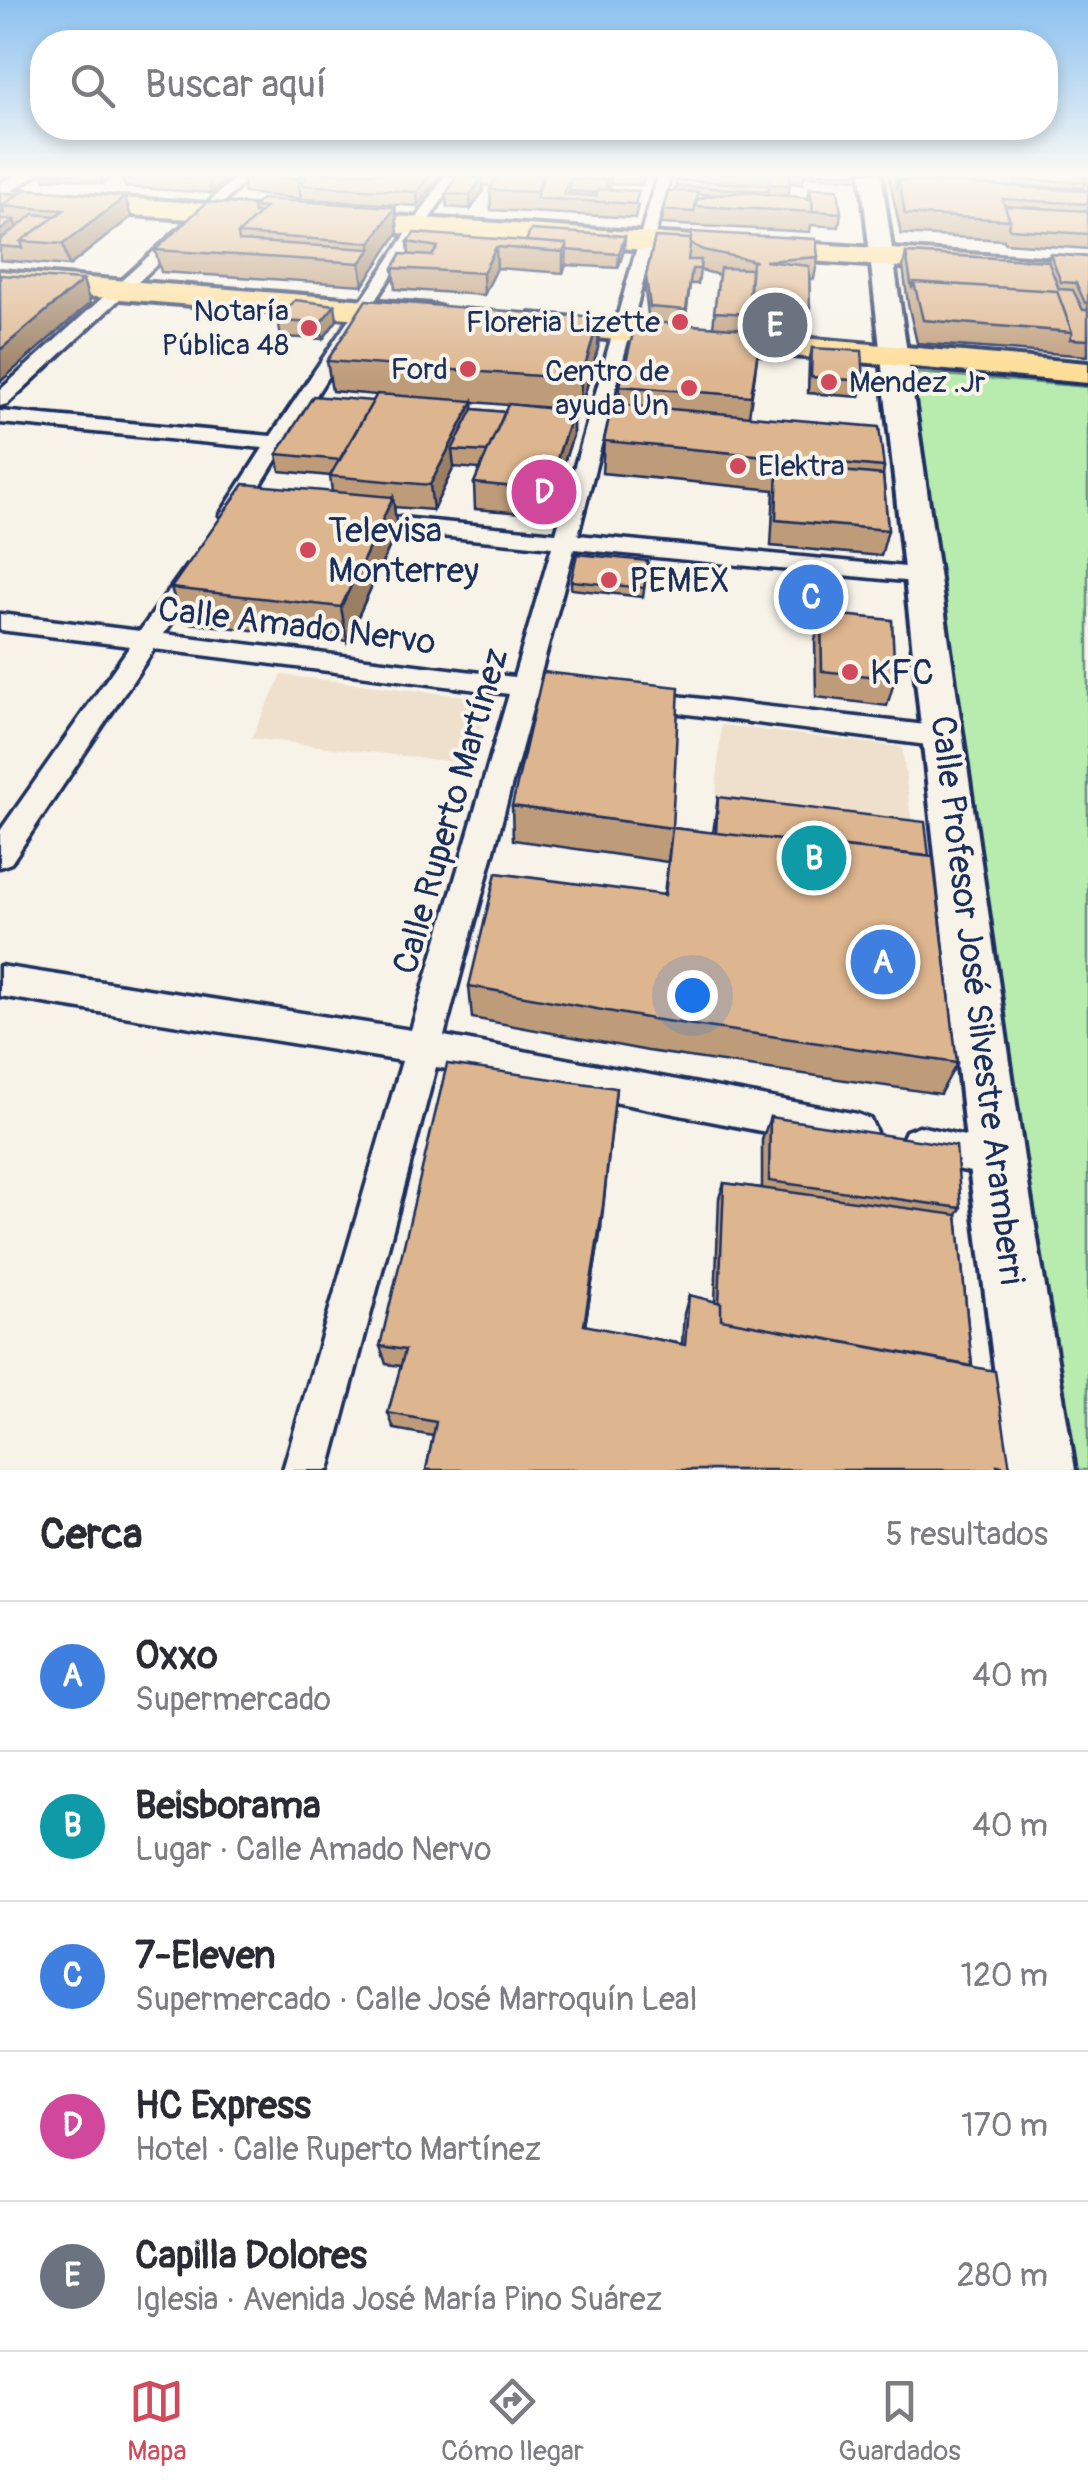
<!DOCTYPE html>
<html lang="es">
<head>
<meta charset="utf-8">
<style>
	:root { --surface:#fff; --page:#f2f2f3; --text:#2b2b33; --muted:#7c7c81; --line:#e1e1e2; --accent:#d1495b }
	body { margin:0; font-family:Pangolin,sans-serif; background:var(--page); color:var(--text) }
	.you { position:absolute; left:692px; top:995px; width:35px; height:35px; margin:-25px; border:8px solid #fff; border-radius:50%; background:#1a73e8; box-shadow:0 0 0 15px #1a73e833 }
	.badge { display:grid; place-items:center; width:65px; height:65px; border-radius:50%; background:var(--accent); color:#fff; font-size:32px; font-weight:700 }
	.pin { position:absolute; translate:-50% -50%; border:5px solid #fff; box-shadow:0 2px 10px #0006 }
	.list { margin:0; padding:0; list-style:none }
	h2 { display:flex; justify-content:space-between; align-items:center; height:130px; margin:0; padding:0 40px; font-size:42px }
	h2 small { font-size:32px; font-weight:400; color:var(--muted) }
	.list li { display:grid; grid-template-columns:65px 1fr auto; gap:30px; align-items:center; box-sizing:border-box; height:150px; padding:0 40px; border-top:2px solid var(--line) }
	.list b { display:block; font-size:38px; white-space:nowrap }
	.list p { margin:0; font-size:32px; white-space:nowrap; color:var(--muted) }
	.list em { font-size:32px; font-style:normal; color:var(--muted) }
	.icon { flex:none; width:55px; height:55px; fill:none; stroke:currentColor; stroke-width:2; stroke-linecap:round; stroke-linejoin:round }
	.map { position:relative; flex:none; width:1088px; height:1470px; overflow:hidden }
	.search { position:absolute; background:var(--surface); box-shadow:0 5px 15px #0003; left:30px; right:30px; top:30px; height:110px; display:flex; align-items:center; gap:25px; box-sizing:border-box; padding:0 35px; border-radius:40px; color:var(--muted); font-size:38px }
	.sheet { height:880px; background:var(--surface) }
	nav { display:flex; justify-content:space-around; align-items:center; box-sizing:border-box; height:140px; border-top:2px solid var(--line); background:var(--surface); font-size:28px; color:var(--muted) }
	nav a { display:grid; justify-items:center; gap:5px }
	nav .on { color:var(--accent) }
	.map>svg:first-child { display:block }
	.built { fill:#efe0cd }
	.green { fill:#b7ecae; stroke:#698e86; stroke-width:2.5 }
	.lines { fill:none; stroke-linecap:round; stroke-linejoin:round }
	.street-casing { stroke:#1b2f5e; stroke-width:7 }
	.secondary-casing { stroke:#1b2f5e; stroke-width:8 }
	.highway-casing { stroke:#1b2f5e; stroke-width:8 }
	.street { fill:#f7f3e8; fill-rule:evenodd }
	.secondary { fill:#f7f3e8; fill-rule:evenodd }
	.highway { fill:#fedd96; fill-rule:evenodd }
	.wall { fill:#be9c7a; stroke:#1b2f5e; stroke-width:2.5; fill-rule:evenodd }
	.shaded-wall { fill:#9b7f63; stroke:#1b2f5e; stroke-width:2.5 }
	.building { fill:#ddb58e; stroke:#1b2f5e; stroke-width:2.5 }
	.poi-dot { fill:#d1495b; stroke:#f7f3e8; stroke-width:4 }
	.labels { text-anchor:middle; stroke-width:8; stroke-linejoin:round; paint-order:stroke }
	.far-poi-label { font-size:30px; fill:#1b2f5e; stroke:#f7f3e8; text-anchor:end }
	.poi-label { font-size:35px; fill:#1b2f5e; stroke:#f7f3e8; text-anchor:start }
	.street-label { font-size:35px; fill:#1b2f5e; stroke:#f7f3e8 }
</style>
</head>
<body>
<div class="map">
<svg width="1088" height="1470" viewBox="0 0 1088 1470">
	<rect width="100%" height="100%" fill="#f7f3e8"/>
	<filter id="ink" filterUnits="userSpaceOnUse"><feTurbulence type="fractalNoise" baseFrequency=".01" numOctaves="2"/><feDisplacementMap in="SourceGraphic" scale="20" xChannelSelector="R" yChannelSelector="G"/><feConvolveMatrix kernelMatrix="1 2 1 2 8 2 1 2 1" color-interpolation-filters="sRGB"/></filter>
	<g filter="url(#ink)">
		<path class="built" d="M282 675 490 699 470 764 251 738Z
			M721 725 902 747 915 848 714 823Z"/>
		<path class="green" d="M920 373 1088 387V1470H1058L905 377Z"/>
		<g class="lines">
			<defs>
				<path id="street" d="M241 173H255L7 404 0 406V390Z
					M447 173H460L370 308 239 520 231 522 220 515 263 448 0 423V411L271 436Z
					M658 173H671L578 535 925 569 937 576 925 583 574 549 539 680 553 684 557 690 553 696 535 698 444 1036 857 1114 870 1119 876 1132 870 1145 857 1150 436 1067 329 1470H283L402 1061 0 996V966L411 1030 509 694 154 649 11 863 0 867V831L130 646 0 630V614L140 631 186 567 194 565 206 572 164 634 514 677 552 547 359 528 348 521 359 514 556 533Z
					M1071 173H1084L1088 199 1081 195Z
					M642 692 943 727 953 730 957 737 953 744 943 747 633 707 629 701 633 695Z
					M919 1126 1010 1146 1015 1159 1010 1172 996 1178 906 1157 900 1144 906 1131Z"/>
				<path id="secondary" d="M16 173H38L0 199V184Z
					M861 173H881L1024 1159 1075 1470H1007L968 1159Z"/>
				<path id="highway" d="M0 190 1088 262V280L0 206Z
					M0 271 432 305 443 308 448 315 443 322 432 325 0 289Z
					M530 314 1088 363V383L519 331 514 324 519 317Z"/>
			</defs>
			<use href="#street" class="street-casing"/>
			<use href="#secondary" class="secondary-casing"/>
			<use href="#highway" class="highway-casing"/>
			<use href="#street" class="street"/>
			<use href="#secondary" class="secondary"/>
			<use href="#highway" class="highway"/>
		</g>
		<path class="wall" d="M0 173H15L8 178 0 177Z
			M43 173H116L102 184 63 177 45 180Z
			M225 173 226 180 211 193 125 187 121 174Z
			M241 173H442L418 206 301 199 244 193Z
			M465 173H645L642 185 611 184 608 189 638 205 635 218 491 210 490 190 491 186 482 185 483 191 471 209 447 207 446 194 465 177ZM570 191 597 193 596 196 568 194Z
			M677 173H860L859 179 804 176 802 184 790 183 788 196 808 199 810 188 841 213 839 227 811 225 810 232 662 224 663 210 675 191ZM698 194 720 195 697 199Z
			M888 173H1080L1085 182 1083 188 1084 190 1088 191V249L1005 243 1004 240 901 234Z
			M0 193 125 197 131 217 69 266 0 260Z
			M255 205 395 207 398 233 363 285 161 272 155 250Z
			M655 237 818 257 814 279H809L810 310 806 333 739 329 761 330 749 416 884 467 883 475 888 530 881 556 771 546 774 490 602 473 604 441 619 405 620 386 649 322 645 291 646 276ZM700 270 719 275 713 327 685 325 690 284H698Z
			M408 242 624 250 618 268 566 265 563 273 497 268 484 295 395 289 393 268 409 254Z
			M906 253 1048 261 1050 254 1088 257V356L917 343 908 304 903 267Z
			M599 318 598 348 580 410 514 405 573 411V435L550 505 538 504 535 514 475 509 474 483 480 469 454 467 433 510 394 507 397 530 347 641 182 622 171 588 332 492 330 476 280 471 277 454 373 401 377 395 332 391 327 361ZM473 402 508 405 505 412 473 409Z
			M337 320 323 339 281 337 278 321Z
			M812 348 864 381 860 397 808 393 809 363Z
			M648 561 643 597 571 589V581Z
			M821 613 895 679 887 706 816 697 815 640Z
			M718 797 929 856 957 1063 940 1094 648 1051 472 1018 469 986 664 894 672 828 713 833Z
			M512 806 672 828 668 862 513 840Z
			M770 1117 961 1208 957 1215 972 1366 1010 1468 1007 1470H426L433 1436 394 1429 388 1413 401 1366 386 1364 380 1346 601 1228 585 1326 682 1344 684 1314 689 1295 715 1302 719 1198 724 1183 762 1188V1140Z"/>
		<path class="shaded-wall" d="M43 173H62L63 177 45 180Z
			M100 173H116L102 184Z
			M215 173H225L226 180 211 193 209 179Z
			M303 173H318L299 185 301 199 298 179Z
			M431 173H442L418 206 417 192Z
			M610 173 611 184 607 194V180Z
			M482 178 483 191 471 209 470 195Z
			M570 178V191L566 200 563 194Z
			M125 197 131 217 69 266 63 244Z
			M395 207 398 233 363 285 360 263 371 249V243Z
			M14 220 21 241 0 246V231Z
			M625 236 624 250 618 268 619 254Z
			M567 244 566 265 563 273V252Z
			M496 247 497 268 484 295 483 273Z
			M83 280 90 303 0 382V350Z
			M335 305 337 320 323 339 320 323Z
			M599 318 598 348 580 410 581 379Z
			M473 401 474 425 452 450 454 467 433 510 430 485Z
			M573 411V435L550 505V480Z
			M538 479V504L535 514V489Z
			M393 497 397 530 347 641 341 607Z
			M616 1088 601 1228 582 1344 584 1325Z"/>
		<path class="building" d="M122 173H215L209 179Z
			M241 173H303L298 179Z
			M310 173H431L417 192 299 185Z
			M499 173H544L536 192 490 190Z
			M545 173H610L607 180 570 178 563 194 596 196 598 189 639 191 635 204 536 198Z
			M770 173H790V185L770 184Z
			M894 173H1012L1017 186 1083 188 1084 190 899 180 897 186Z
			M1017 173H1080L1085 182 1019 180Z
			M457 176 482 178 470 195 446 194Z
			M677 180 769 185V191L676 186Z
			M899 180 1088 191V204L1002 199 1010 220 905 214Z
			M810 188 838 189 841 213 813 211Z
			M26 189 125 197 63 244 21 241 64 210 2 206Z
			M668 191 698 192 694 212 663 210Z
			M744 192 799 197 812 199 813 212 695 206 696 200 708 196Z
			M0 193 18 194 2 206 4 213 0 212Z
			M261 199 395 207 371 243 238 234 265 208 253 207Z
			M207 202 255 205 253 207 254 213H260L238 234 239 241 371 249 360 263 155 250Z
			M1005 206 1086 211 1088 214V234L1010 229 1008 226 1010 220Z
			M34 214 56 216 21 241 23 248 0 246V240Z
			M0 219 14 220 0 231Z
			M531 230 625 236 619 254 567 250V244L526 241Z
			M692 232 816 239 818 257 765 261 809 266 810 310 749 306 752 262 756 261 703 250 690 243Z
			M414 233 567 244 563 252 496 247 483 273 393 268 401 254 432 256 438 247 408 242Z
			M655 237 691 239 688 260H701L700 269H692L686 310 650 307 646 276Z
			M906 253 1048 261 1059 289 1073 290 1083 310H1088V340L1070 339 1072 332 1057 291 914 282 912 289Z
			M1050 254 1088 257V303H1085L1076 283 1061 282Z
			M720 268 751 269 748 314 714 312Z
			M0 275 83 280 0 350Z
			M914 282 1057 291 1072 332 923 320Z
			M295 300 335 305 320 323 278 321Z
			M366 300 599 318 581 379 327 361Z
			M636 321 761 330 751 396 620 386Z
			M812 348 862 351 864 381 811 377Z
			M377 394 473 401 430 485 330 476Z
			M313 396 373 401 340 460 277 454Z
			M508 404 573 411 550 480 538 479 535 489 474 483Z
			M612 404 879 427 884 467 604 441Z
			M473 409 505 412 487 452 452 450Z
			M778 465 883 475 888 530 776 520Z
			M244 484 393 497 341 607 171 588Z
			M577 554 648 561 644 588 571 581Z
			M821 613 892 620 895 679 822 671Z
			M543 672 679 687 672 828 512 806Z
			M718 797 925 822 929 856 716 833Z
			M672 828 933 857 957 1063 652 1019 469 986 496 873 665 895Z
			M447 1064 616 1088 603 1206 584 1325 685 1345 689 1295 721 1303V1319L995 1371 1010 1468 997 1465 998 1470H426L436 1422 388 1413 405 1350 380 1346Z
			M770 1117 956 1146 961 1208 769 1181Z
			M724 1183 957 1215 972 1366 721 1319V1303H719Z"/>
	</g>
	<linearGradient id="sky" x2="0" y2="1"><stop stop-color="#8ac0f0"/><stop offset="0.46" stop-color="#fbfaf5"/><stop offset="1" stop-color="#fbfaf5" stop-opacity="0"/></linearGradient>
	<rect width="1088" height="379" fill="url(#sky)"/>
	<g class="poi-dot">
		<circle cx="680" cy="322" r="10"/>
		<circle cx="309" cy="328" r="10"/>
		<circle cx="468" cy="369" r="10"/>
		<circle cx="829" cy="382" r="10"/>
		<circle cx="689" cy="388" r="10"/>
		<circle cx="738" cy="466" r="10"/>
		<circle cx="308" cy="550" r="10"/>
		<circle cx="609" cy="580" r="10"/>
		<circle cx="850" cy="672" r="10"/>
	</g>
	<g class="labels">
		<g class="far-poi-label">
			<text x="289" y="321">Notaría<tspan x="289" dy="34">Pública 48</tspan></text>
			<text x="660" y="332">Floreria Lizette</text>
			<text x="448" y="379">Ford</text>
			<text x="669" y="381">Centro de<tspan x="669" dy="34">ayuda Un</tspan></text>
			<text x="849" y="392" text-anchor="start">Mendez .Jr</text>
			<text x="758" y="476" text-anchor="start">Elektra</text>
		</g>
		<g class="poi-label">
			<text x="328" y="542">Televisa<tspan x="328" dy="40">Monterrey</tspan></text>
			<text x="629" y="592">PEMEX</text>
			<text x="870" y="684">KFC</text>
		</g>
		<g class="street-label">
			<text transform="translate(297 625) rotate(7)" y="12">Calle Amado Nervo</text>
			<text transform="translate(450 811) rotate(-74)" y="12">Calle Ruperto Martínez</text>
			<text transform="translate(978 1000) rotate(83)" y="12">Calle Profesor José Silvestre Aramberri</text>
		</g>
	</g>
</svg>
<div class="you"></div>
<div class="pin badge" style="left:883px;top:962px;background:#3f7fe0">A</div>
<div class="pin badge" style="left:814px;top:858px;background:#0f9aa8">B</div>
<div class="pin badge" style="left:811px;top:597px;background:#3f7fe0">C</div>
<div class="pin badge" style="left:544px;top:492px;background:#d1479c">D</div>
<div class="pin badge" style="left:775px;top:325px;background:#6b7280">E</div>
<div class="search"><svg class="icon" aria-label="search" viewBox="0 0 24 24"><circle cx="10" cy="10" r="6"/><path d="M15 15l6 6"/></svg>Buscar aquí</div>
</div>
<section class="sheet">
<h2>Cerca<small>5 resultados</small></h2>
<ul class="list">
<li><span class="badge" style="background:#3f7fe0">A</span><div><b>Oxxo</b><p>Supermercado</p></div><em>40 m</em></li>
<li><span class="badge" style="background:#0f9aa8">B</span><div><b>Beisborama</b><p>Lugar · Calle Amado Nervo</p></div><em>40 m</em></li>
<li><span class="badge" style="background:#3f7fe0">C</span><div><b>7-Eleven</b><p>Supermercado · Calle José Marroquín Leal</p></div><em>120 m</em></li>
<li><span class="badge" style="background:#d1479c">D</span><div><b>HC Express</b><p>Hotel · Calle Ruperto Martínez</p></div><em>170 m</em></li>
<li><span class="badge" style="background:#6b7280">E</span><div><b>Capilla Dolores</b><p>Iglesia · Avenida José María Pino Suárez</p></div><em>280 m</em></li>
</ul>
</section>
<nav>
<a class="on"><svg class="icon" aria-label="map" viewBox="0 0 24 24"><path d="M3 6l6-2 6 2 6-2v14l-6 2-6-2-6 2zM9 4v14M15 6v14"/></svg>Mapa</a>
<a><svg class="icon" aria-label="directions" viewBox="0 0 24 24"><path d="M12 3l9 9-9 9-9-9zM9 14v-3h6M13 9l2 2-2 2"/></svg>Cómo llegar</a>
<a><svg class="icon" aria-label="saved" viewBox="0 0 24 24"><path d="M7 4h10v16l-5-4-5 4z"/></svg>Guardados</a>
</nav>
</body>
</html>
